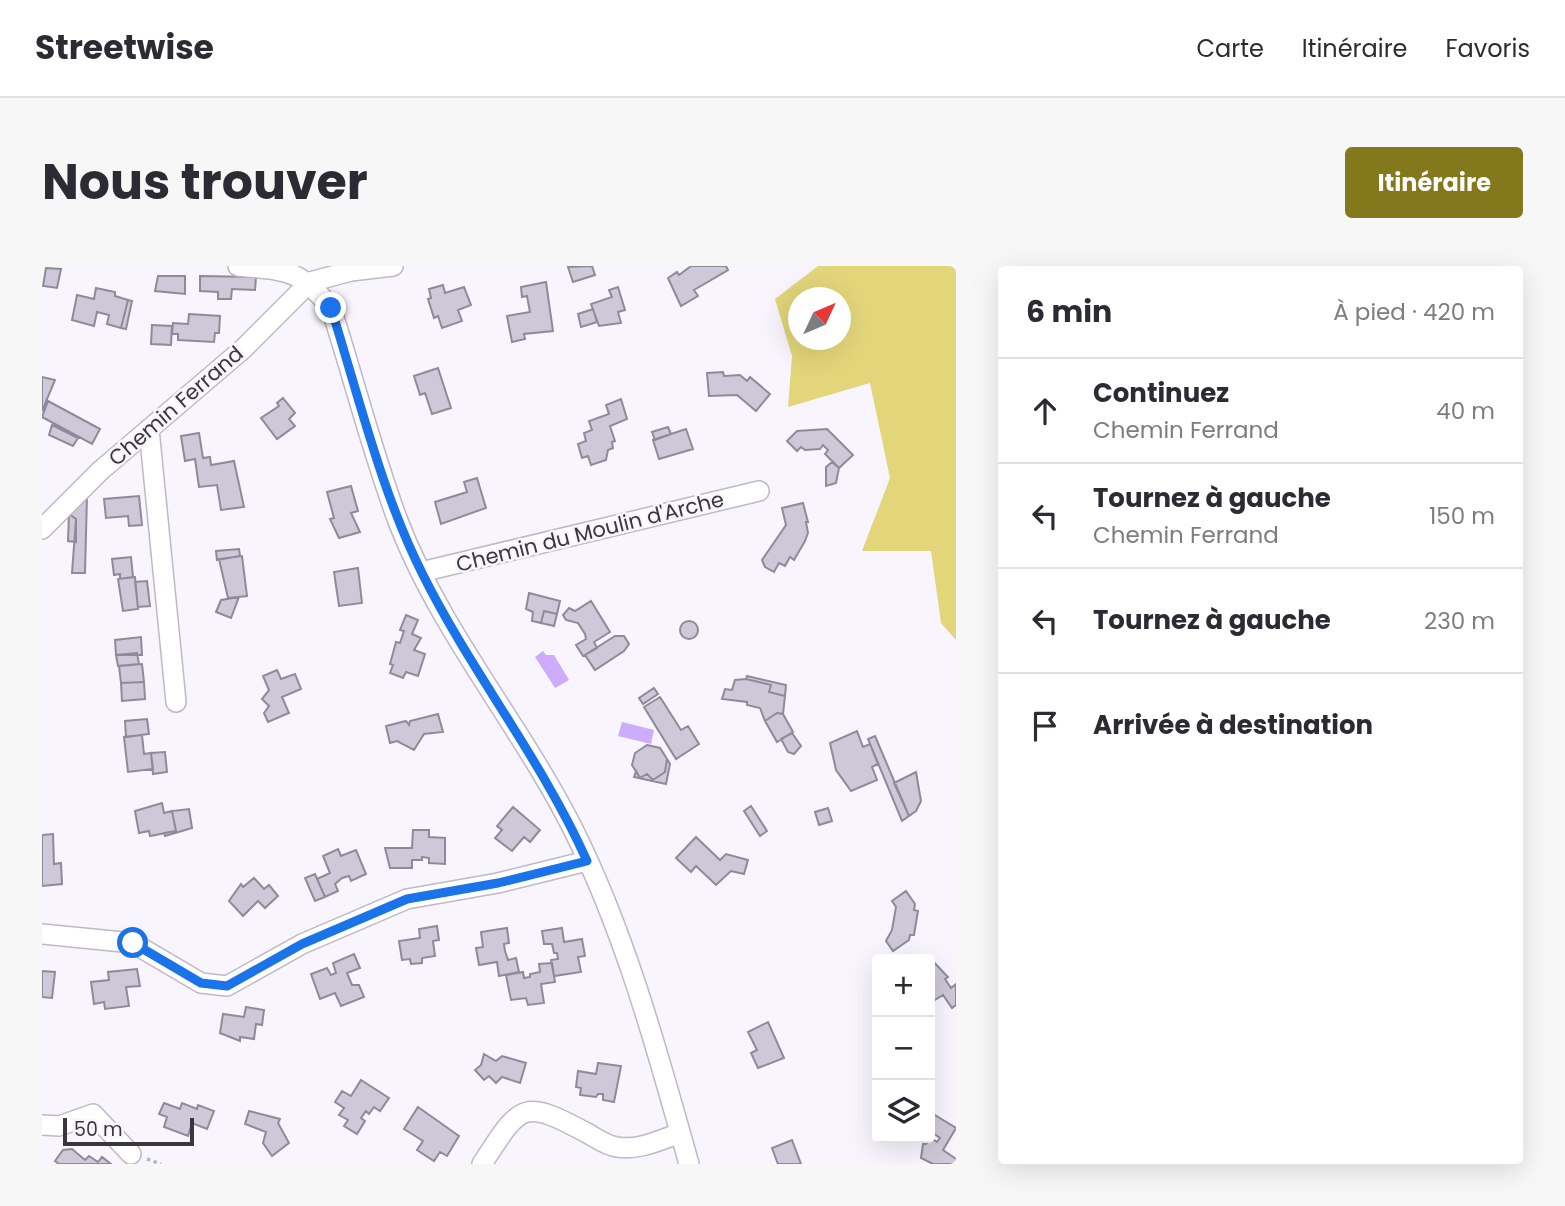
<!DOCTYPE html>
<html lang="fr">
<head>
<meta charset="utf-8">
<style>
	:root { --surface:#fff; --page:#f7f7f7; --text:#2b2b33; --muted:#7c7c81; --line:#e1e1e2; --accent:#84781c }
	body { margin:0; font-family:Poppins,sans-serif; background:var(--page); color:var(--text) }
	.controls { position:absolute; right:21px; bottom:21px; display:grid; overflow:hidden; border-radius:7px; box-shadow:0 7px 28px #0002 }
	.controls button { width:63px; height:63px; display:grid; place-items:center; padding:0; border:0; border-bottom:2px solid var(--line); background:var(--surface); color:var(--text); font:35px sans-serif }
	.compass { position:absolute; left:746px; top:21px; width:63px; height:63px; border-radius:50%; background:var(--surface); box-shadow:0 7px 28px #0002; rotate:46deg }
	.scale { position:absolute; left:21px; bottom:18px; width:131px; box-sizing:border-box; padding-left:7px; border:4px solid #39373d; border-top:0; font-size:19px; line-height:24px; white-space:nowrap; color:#39373d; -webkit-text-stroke:5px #f8f5fe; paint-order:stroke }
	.stop { position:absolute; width:21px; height:21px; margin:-16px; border:5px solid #1a73e8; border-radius:50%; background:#fff }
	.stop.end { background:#1a73e8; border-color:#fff; box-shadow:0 2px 7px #0008 }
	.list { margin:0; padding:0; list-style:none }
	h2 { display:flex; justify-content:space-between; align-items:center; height:91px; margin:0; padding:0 28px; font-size:30px }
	h2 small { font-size:23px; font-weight:400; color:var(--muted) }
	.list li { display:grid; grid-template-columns:46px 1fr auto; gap:21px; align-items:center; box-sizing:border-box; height:105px; padding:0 28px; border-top:2px solid var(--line) }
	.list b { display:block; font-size:26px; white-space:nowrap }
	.list p { margin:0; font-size:23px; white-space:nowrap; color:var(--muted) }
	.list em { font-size:23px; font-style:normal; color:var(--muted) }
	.icon { flex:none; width:38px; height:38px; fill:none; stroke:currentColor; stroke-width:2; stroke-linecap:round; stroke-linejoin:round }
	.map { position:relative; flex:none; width:914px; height:898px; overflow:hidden; border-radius:7px }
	header { display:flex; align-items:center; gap:42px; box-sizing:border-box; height:98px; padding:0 35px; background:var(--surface); border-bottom:2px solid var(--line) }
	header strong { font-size:33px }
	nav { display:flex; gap:38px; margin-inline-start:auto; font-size:24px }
	.intro { display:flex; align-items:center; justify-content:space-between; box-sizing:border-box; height:168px; padding:0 42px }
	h1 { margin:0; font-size:49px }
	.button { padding:18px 32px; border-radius:7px; background:var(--accent); color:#fff; font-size:24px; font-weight:700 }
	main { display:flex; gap:42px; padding:0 42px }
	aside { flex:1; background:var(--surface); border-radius:7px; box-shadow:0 7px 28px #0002 }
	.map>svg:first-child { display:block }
	.green { fill:#e2d57a; fill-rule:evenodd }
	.water { fill:#ccacfb }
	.building { fill:#cec8d8; stroke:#8f8a99; stroke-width:2 }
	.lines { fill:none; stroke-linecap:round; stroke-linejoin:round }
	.minor-casing { stroke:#beb8c7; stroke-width:22 }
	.path { stroke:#b9b6be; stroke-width:3.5; stroke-dasharray:3.5 3.5; stroke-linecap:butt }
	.minor { stroke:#fff; stroke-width:19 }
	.route { stroke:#1a73e8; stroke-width:9 }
	.labels { text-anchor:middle; stroke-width:5; stroke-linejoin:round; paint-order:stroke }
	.street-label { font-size:21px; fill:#39373d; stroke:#f8f5fe }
</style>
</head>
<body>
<header>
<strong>Streetwise</strong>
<nav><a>Carte</a><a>Itinéraire</a><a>Favoris</a></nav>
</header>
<div class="intro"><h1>Nous trouver</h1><a class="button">Itinéraire</a></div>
<main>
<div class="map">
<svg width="914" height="898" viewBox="0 0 914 898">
	<rect width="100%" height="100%" fill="#f8f5fe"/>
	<path class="green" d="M776 0H914V374L899 357 889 285H820L848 212 828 117 746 141 750 90 733 33ZM757 32H799V74H757Z"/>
	<path class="water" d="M501 385 504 389H512L527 414 513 422 493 391Z
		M580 456 612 464 609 478 576 470Z"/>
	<path class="building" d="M550 0 553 9 531 16 526 1Z
		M649 0H684L686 4 652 24 656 30 639 40 626 12 635 6 637 9Z
		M4 2 19 3 15 22 1 20Z
		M116 10H143V28L113 25Z
		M158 10 214 11 213 24 190 23 189 33H176V26L158 25Z
		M504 16 511 65 482 68 483 73 470 76 465 50 488 46 485 30 480 31 479 21Z
		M401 19 403 27 422 21 429 39 416 44 420 55 400 62 396 50 392 52 386 33 389 32 387 23Z
		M576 21 583 44 576 46 579 57 557 60 549 38 570 31 567 24Z
		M54 22 73 26V30L86 34 79 62 65 58 67 49 55 46 52 60 30 54 35 29 52 33Z
		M86 34 90 35 84 63 79 62Z
		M551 43 555 56 539 61 536 48Z
		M147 48 178 50 177 67H173L172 76 136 74V68H130L131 57 146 58Z
		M110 59 130 60 129 79 109 78Z
		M396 102 409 142 390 148 383 127 378 129 372 110Z
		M681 106 682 110 698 109 705 115 708 111 728 128 714 145 695 129 667 130 665 107Z
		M0 111 13 114 0 145Z
		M241 132 253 147 247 153 253 160 235 173 219 152 237 140 235 137Z
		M579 133 585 153 568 160 573 175 570 176 571 182 566 184 564 194 549 199 546 190 540 192 536 178 544 175 542 167 550 164 547 155 567 148 564 139Z
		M6 135 58 163 50 178 0 151Z
		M10 159 36 172 31 180 7 169Z
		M626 161 629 168 613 174 610 166Z
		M644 163 651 183 617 193 611 174Z
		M785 163 811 189 797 202 783 188 786 184 781 179 778 183 763 184 759 181 755 185 745 175 755 165Z
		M157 167 161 192 168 191 169 199 192 195 202 241 179 244 175 219 157 221 153 193 143 195 139 170Z
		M790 196 797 202 794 217 784 220V201Z
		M435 212 444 242 399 258 393 236 425 226 422 216Z
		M309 220 316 245 309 247 318 266 297 272 288 253 292 252 285 226Z
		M45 230 43 307H30L34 253 27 248Z
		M97 230 100 259 87 260 86 250 64 252 62 233Z
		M761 237 766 256H764L766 267 763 275 752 294 748 291 743 300 737 297 732 306 723 301 720 294 744 259 740 242Z
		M27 248 34 253V276L26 275Z
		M197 283 198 290 175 294 174 285Z
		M200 290 205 330 186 332 177 293Z
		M89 291 91 311 78 313V308L72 309 70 293Z
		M316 302 320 337 297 340 292 306Z
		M93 311 96 343 81 345 76 313Z
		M105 315 108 340 96 341 93 316Z
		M487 327 518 335 515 348 502 345 499 357 490 355 491 346 484 343Z
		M197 331 189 352 174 346 179 334Z
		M549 335 568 366 552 376 555 382 541 390 534 379 544 373 543 368 536 357 524 354 521 349 527 342 533 345Z
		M502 345 515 348 512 360 499 357Z
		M364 349 376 354 370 368 379 372 372 384 383 388 376 410 364 406 361 412 348 407 351 399 348 398 354 376 358 377 362 365 358 364Z
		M638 364a9 9 0 1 1 18 0a9 9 0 1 1-18 0Z
		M573 370H582L587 378 582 385 553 404 543 389Z
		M99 371 100 389H74L73 374Z
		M95 387 97 398 76 400 74 389Z
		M100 398 102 416 79 417 77 400Z
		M235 404 239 413 253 408 259 423 240 431 247 447 226 456 222 447 227 440 220 433 227 424 221 410Z
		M705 410 744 419 743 430 727 426 729 419 704 413Z
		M704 413 729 419 727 426 743 430 741 448 735 447 723 455 718 442 705 439V436L680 433 683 423 690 424 693 414Z
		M102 416 103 433 80 435 79 417Z
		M612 422 616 428 601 438 597 432Z
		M618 431 639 464 646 460 657 478 634 493 602 441Z
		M735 447 741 448 751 466 735 476 723 455Z
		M396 448 401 466 382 468 372 484 355 475 348 477 344 460 364 455 367 459 368 455Z
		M105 453 107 468 84 471 83 455Z
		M815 465 821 481 828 478 836 498 830 501 835 514 809 525 794 504 788 477Z
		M750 467 759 480 752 488 746 486 739 473Z
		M100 469 102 488 109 487 111 503 86 506 82 471Z
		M833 470 867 550 860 555 826 473Z
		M605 479 618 482 625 493 623 506 611 514 605 508 598 512 590 499 593 487Z
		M123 486 125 506 111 508 109 487Z
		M625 493 628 498 624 518 592 511 594 505 598 512 605 508 611 514 623 506Z
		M874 506 879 535 874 545 867 550 852 517Z
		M120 537 122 547 130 545 134 565 108 570 107 565 97 567 93 545Z
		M709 540 725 565 718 570 702 545Z
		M471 541 498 564 488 576 482 571 470 585 453 572 460 564 455 560Z
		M786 542 790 555 777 559 773 546Z
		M147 543 150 562 123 570 122 567 134 565 130 545Z
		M371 564H387V571L403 572V598L387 597V592L380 591V594H370V602H348L343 582H370Z
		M11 568 12 598 19 597 20 618 0 620V569Z
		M654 571 678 594 684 588 706 594 702 608 689 605 674 619 654 600 649 606 634 592Z
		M296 583 299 590 314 584 324 608 309 615 307 610 300 612 293 618 296 625 283 631 275 613 288 607 281 590Z
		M273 608 283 631 273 635 263 612Z
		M212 612 222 623 227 619 236 630 223 642 216 635 201 650 187 635 199 618 201 621Z
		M864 625 873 638 872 644 876 645 872 669H868L867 674 851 685 844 675 850 664 854 641 850 635Z
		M395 660 397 674 391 675 393 690 380 692V697L369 698 368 693 360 694 357 675 378 672 377 663Z
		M465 662 467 677 462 678 463 685 466 694 474 692 477 706 457 710 455 696 437 699 434 682 441 681 439 666Z
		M520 662 522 676 540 673 543 690 536 691 539 706 512 710 509 694 516 693 515 687H512L510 678H502L500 665Z
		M312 688 318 702 305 707 310 719H317L322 731 299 740 293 727 278 733 269 708 285 702 289 709 294 707 291 697Z
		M887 691 906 711 903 713 909 722 914 718V739L910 742 901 729 888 737V693H884Z
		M510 697 513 716 499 718 502 737 486 739 484 732 469 734 464 709 481 706 482 712 488 711V708L498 706 497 698Z
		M95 703 98 720 84 721 87 740 63 743 62 736 52 738 49 716 67 714 66 706Z
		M0 705 13 706 10 732 0 731Z
		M204 741 222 744 220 759 214 758 212 773 198 771V775L178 767 181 748 202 751Z
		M726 756 742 792 716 802 709 787 715 784 706 766Z
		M442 788 454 795 460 790 484 797 478 817 460 811 454 817 447 810 442 814 433 804 439 799Z
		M556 797 579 800 572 836 561 834V828H556L554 831 538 829 539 822 534 821 536 805 554 808Z
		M319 814 347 832 338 845 332 841 327 848 324 845 319 852 323 855 315 868 302 860 306 854 297 849 302 842 293 836 300 825 309 830Z
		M122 837 138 843 140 837 155 843 156 839 172 845 165 863 150 857 146 870 122 861 125 851 117 848Z
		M376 841 417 870 405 890 398 886 392 895 375 884 381 875 362 863Z
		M207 845 238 853 236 857 247 877 230 890 221 877 224 866 203 858Z
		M888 846 914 862 901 884 914 893V898H891L879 892 881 878H884L889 872 895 876 898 872 888 865Z
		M750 874 759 898H736L730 882Z
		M30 883 43 894 47 890 56 896 60 891 69 898H17L13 895 21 884Z"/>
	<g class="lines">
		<defs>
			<path id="minor" d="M196 0C246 5 256 2 289 42 312 113 330 186 356 255 398 365 478 458 531 563 584 669 615 784 647 898
				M107 163 134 436
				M0 263 58 205 201 83 268 16 309 5 351 0
				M379 306 717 225
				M0 668 91 677 159 717 185 720 260 678 365 633 456 617 545 595
				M0 859 17 860 51 848 89 888
				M440 898C479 838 480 832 545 867 554 872 565 880 575 881 596 885 618 874 638 867"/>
		</defs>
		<use href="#minor" class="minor-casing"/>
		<path class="path" d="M105 893 119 898"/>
		<use href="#minor" class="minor"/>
	</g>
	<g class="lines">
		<path class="route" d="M91 677 159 717 185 720 260 678 365 633 456 617 545 595C500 494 430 407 381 309 339 226 317 131 289 42"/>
	</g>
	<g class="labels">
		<g class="street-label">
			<text transform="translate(134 140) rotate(-41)" y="7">Chemin Ferrand</text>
			<text transform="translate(548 266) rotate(-14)" y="7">Chemin du Moulin d'Arche</text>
		</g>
	</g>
</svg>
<div class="controls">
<button>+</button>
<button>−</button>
<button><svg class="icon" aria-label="layers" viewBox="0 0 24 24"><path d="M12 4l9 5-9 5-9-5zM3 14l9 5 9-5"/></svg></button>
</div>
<svg class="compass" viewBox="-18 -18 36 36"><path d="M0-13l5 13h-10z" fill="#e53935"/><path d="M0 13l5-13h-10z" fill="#7c7c81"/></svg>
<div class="scale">50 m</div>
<div class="stop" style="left:91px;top:677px"></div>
<div class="stop end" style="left:289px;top:42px"></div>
</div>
<aside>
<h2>6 min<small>À pied · 420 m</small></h2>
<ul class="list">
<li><svg class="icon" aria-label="ahead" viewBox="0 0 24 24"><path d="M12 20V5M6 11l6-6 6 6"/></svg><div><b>Continuez</b><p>Chemin Ferrand</p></div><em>40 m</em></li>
<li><svg class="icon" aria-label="left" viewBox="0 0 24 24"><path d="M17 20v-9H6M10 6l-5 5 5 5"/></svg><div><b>Tournez à gauche</b><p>Chemin Ferrand</p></div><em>150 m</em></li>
<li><svg class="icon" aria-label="left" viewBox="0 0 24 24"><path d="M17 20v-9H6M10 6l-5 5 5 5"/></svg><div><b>Tournez à gauche</b></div><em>230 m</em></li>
<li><svg class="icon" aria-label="arrive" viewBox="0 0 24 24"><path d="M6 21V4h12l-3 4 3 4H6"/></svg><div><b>Arrivée à destination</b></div></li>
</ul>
</aside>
</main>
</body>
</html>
